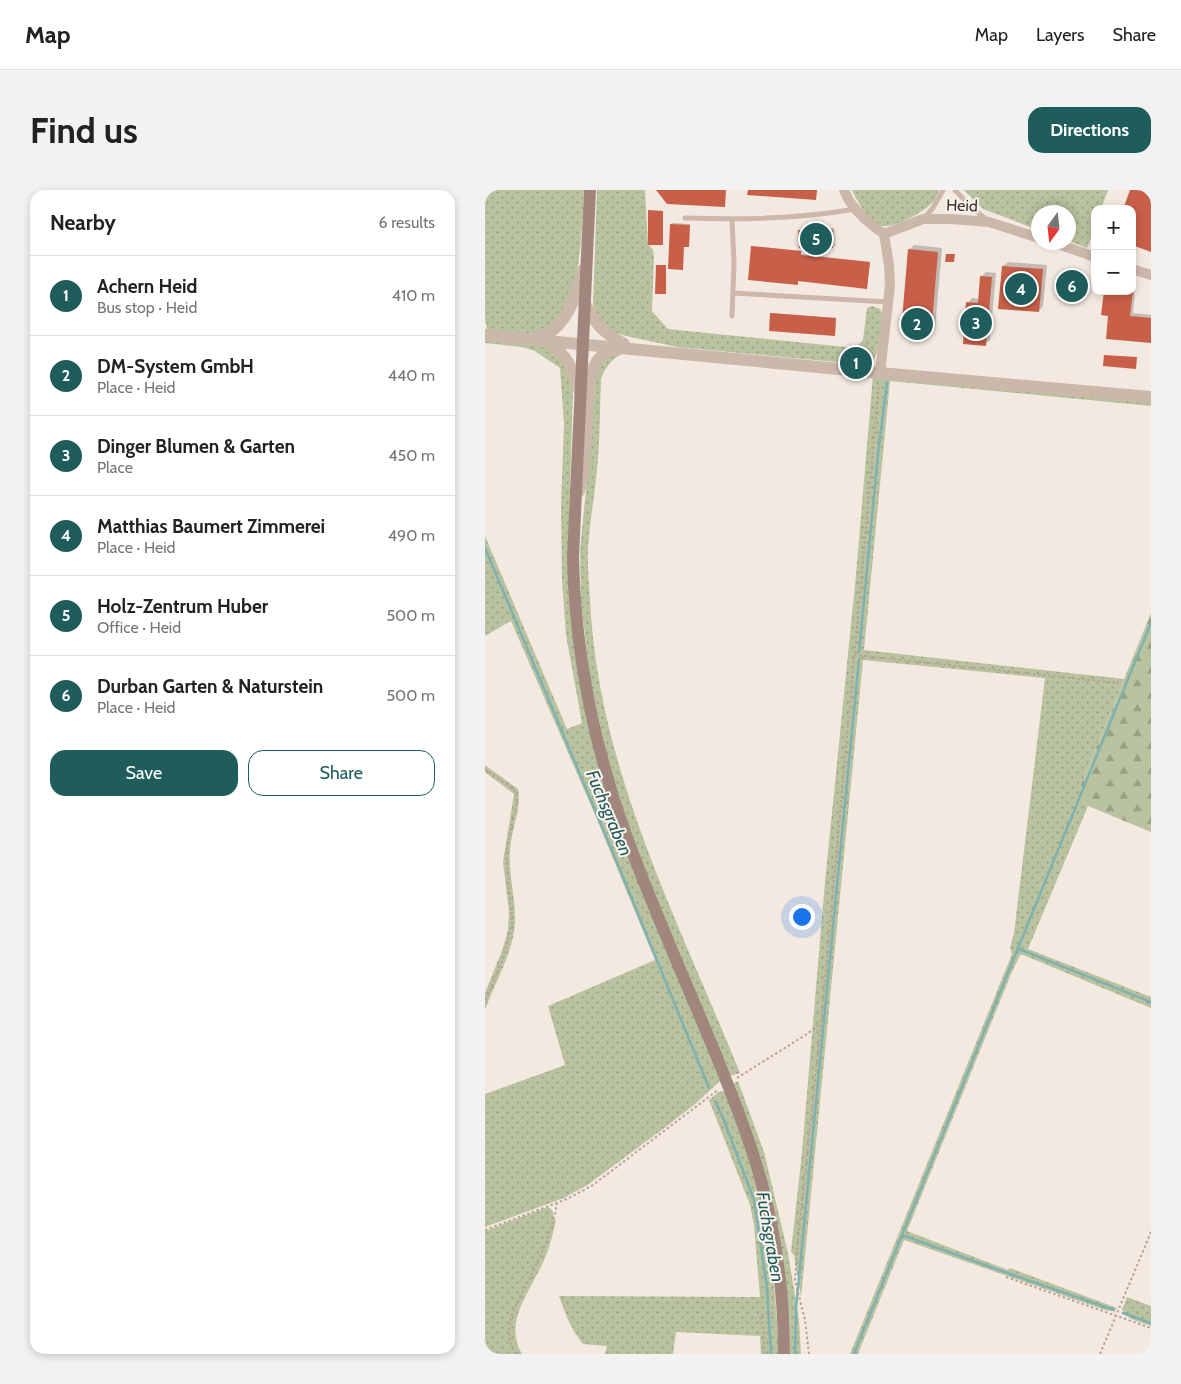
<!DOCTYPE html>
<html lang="en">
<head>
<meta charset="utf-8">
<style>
	:root { --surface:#fff; --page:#f2f2f2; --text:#222; --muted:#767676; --line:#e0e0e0; --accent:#1e5d5c }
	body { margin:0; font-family:Cabin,sans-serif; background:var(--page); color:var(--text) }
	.controls { position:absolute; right:15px; top:15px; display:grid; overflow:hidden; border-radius:10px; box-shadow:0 2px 8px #0003 }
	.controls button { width:45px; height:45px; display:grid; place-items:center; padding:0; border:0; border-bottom:1px solid var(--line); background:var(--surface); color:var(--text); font:25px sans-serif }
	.compass { position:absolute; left:546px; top:15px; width:45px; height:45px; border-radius:50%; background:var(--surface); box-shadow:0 2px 8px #0003; rotate:195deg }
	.you { position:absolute; left:316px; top:726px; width:18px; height:18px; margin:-12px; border:4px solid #fff; border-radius:50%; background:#1a73e8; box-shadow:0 0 0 8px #1a73e833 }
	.badge { display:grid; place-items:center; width:32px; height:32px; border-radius:50%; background:var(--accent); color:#fff; font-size:16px; font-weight:700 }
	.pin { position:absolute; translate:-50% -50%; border:2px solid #fff; box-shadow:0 1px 5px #0006 }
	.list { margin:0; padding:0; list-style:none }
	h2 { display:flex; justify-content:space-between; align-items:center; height:65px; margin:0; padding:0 20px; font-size:21px }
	h2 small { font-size:16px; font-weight:400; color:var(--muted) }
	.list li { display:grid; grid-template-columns:32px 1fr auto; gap:15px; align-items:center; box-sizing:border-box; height:80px; padding:0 20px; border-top:1px solid var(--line) }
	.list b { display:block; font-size:19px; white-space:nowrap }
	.list p { margin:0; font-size:16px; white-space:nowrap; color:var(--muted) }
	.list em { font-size:16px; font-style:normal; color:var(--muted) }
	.actions { display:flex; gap:10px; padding:15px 20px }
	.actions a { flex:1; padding:11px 0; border:1px solid var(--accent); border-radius:15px; text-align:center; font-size:18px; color:var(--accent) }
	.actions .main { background:var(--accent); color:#fff }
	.map { position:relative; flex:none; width:666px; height:1164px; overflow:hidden; border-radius:15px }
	header { display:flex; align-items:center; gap:30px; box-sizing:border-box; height:70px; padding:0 25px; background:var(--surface); border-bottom:1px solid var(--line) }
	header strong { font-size:24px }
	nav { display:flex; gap:28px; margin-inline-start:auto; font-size:18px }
	.intro { display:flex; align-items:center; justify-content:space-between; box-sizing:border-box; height:120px; padding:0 30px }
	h1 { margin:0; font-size:35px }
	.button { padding:12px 22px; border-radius:15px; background:var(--accent); color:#fff; font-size:18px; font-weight:700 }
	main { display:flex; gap:30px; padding:0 30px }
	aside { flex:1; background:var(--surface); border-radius:15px; box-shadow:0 2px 8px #0003 }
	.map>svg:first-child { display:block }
	.grass { fill:url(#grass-dots) }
	.forest { fill:url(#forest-firs) }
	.shadow { fill:#0003 }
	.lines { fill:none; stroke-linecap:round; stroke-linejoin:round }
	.stream { stroke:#7eb1b0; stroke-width:2.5 }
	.building { fill:#c85f49 }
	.path { stroke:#b8a295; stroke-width:2; stroke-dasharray:2.5 2.5; stroke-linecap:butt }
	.service { stroke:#ccb8ab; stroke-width:5 }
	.minor { stroke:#ccb8ab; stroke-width:10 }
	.tertiary { stroke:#ccb8ab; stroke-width:12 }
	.secondary { stroke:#a0867c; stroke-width:12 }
	.labels { text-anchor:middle; stroke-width:4; stroke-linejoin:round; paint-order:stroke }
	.street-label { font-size:16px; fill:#3a2e2a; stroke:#fbf3ed }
	.water-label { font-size:18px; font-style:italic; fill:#1e5d5c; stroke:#fbf3ed }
</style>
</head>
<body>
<header>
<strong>Map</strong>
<nav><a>Map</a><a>Layers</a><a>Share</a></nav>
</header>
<div class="intro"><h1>Find us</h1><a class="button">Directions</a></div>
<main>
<aside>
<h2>Nearby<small>6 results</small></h2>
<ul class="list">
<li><span class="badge">1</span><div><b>Achern Heid</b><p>Bus stop · Heid</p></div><em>410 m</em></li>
<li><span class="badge">2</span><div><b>DM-System GmbH</b><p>Place · Heid</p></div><em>440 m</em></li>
<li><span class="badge">3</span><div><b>Dinger Blumen &amp; Garten</b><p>Place</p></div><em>450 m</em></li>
<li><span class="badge">4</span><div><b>Matthias Baumert Zimmerei</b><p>Place · Heid</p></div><em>490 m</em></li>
<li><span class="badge">5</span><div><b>Holz-Zentrum Huber</b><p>Office · Heid</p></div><em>500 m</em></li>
<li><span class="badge">6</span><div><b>Durban Garten &amp; Naturstein</b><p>Place · Heid</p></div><em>500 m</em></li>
</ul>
<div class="actions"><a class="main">Save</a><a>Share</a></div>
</aside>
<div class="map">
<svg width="666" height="1164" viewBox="0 0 666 1164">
	<defs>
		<pattern id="grass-dots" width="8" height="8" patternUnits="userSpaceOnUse" patternTransform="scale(1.25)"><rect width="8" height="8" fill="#bac39f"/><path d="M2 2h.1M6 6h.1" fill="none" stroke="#989f82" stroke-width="1.8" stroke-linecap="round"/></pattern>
		<pattern id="forest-firs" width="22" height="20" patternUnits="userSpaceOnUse" patternTransform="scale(1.25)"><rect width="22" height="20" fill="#bac39f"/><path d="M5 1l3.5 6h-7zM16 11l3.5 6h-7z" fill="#989f82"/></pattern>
	</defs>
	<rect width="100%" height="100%" fill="#f4e9e0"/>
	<path class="grass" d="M0 0H99C96 39 99 129 52 142 37 146 17 141 2 140L0 129Z
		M112 0H160L163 54 168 60 169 66 167 121 183 139 370 158 378 150 382 118 387 116 395 119 397 123C396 135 396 161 388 170 384 174 377 174 372 174L192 157 141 146 126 141 111 127 108 114Z
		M367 0H454C453 3 451 8 449 11 441 21 410 38 397 36 384 33 372 11 367 0Z
		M479 0H623L616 19H610V37L602 58 584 51V22H554L553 40 498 19Z
		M0 148 53 155 61 158 80 173 88 200 83 369 108 556 235 891 209 915 178 939 104 994 79 1008 0 1037V904L80 875 63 816 170 770 108 620 26 431 0 446V346L82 539 97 533 81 445 77 389 76 318 79 234 75 178 50 161 37 157 0 153Z
		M140 163C127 168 121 176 116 189 115 215 115 241 113 268 111 298 105 328 103 358 102 380 105 404 106 426 118 589 195 734 255 883L245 886 149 654 123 570 105 489 96 411 95 360 102 290 111 180 127 164Z
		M388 185 666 211V216L405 191 379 460 639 489 596 595V609L603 616 543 759 666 807V818L538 765H535L526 784 422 1041 523 1080 525 1078 632 1118V1119L627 1121 620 1120 419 1050 373 1164H365L527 764 525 758 529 743 560 488 378 470 316 1107 309 1065 306 1062 317 962 340 692 371 385Z
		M0 575 33 599C37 620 26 639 25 660 23 685 31 708 30 733 28 763 10 792 0 820V803L18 758 23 740 24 721 18 672 29 604 0 582Z
		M253 891 279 962 303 1063 314 1130 316 1164H305L304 1124 248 894Z
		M235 901 241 902C253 937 266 972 275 1008 287 1059 291 1111 294 1164H276L275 1146 191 1142 188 1164H120L122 1156 98 1154C85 1138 81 1125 74 1106L275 1107 269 1035 265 1015 224 910Z
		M63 1017C68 1020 69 1022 68 1028L71 1031C68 1043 65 1056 60 1068 48 1098 17 1131 37 1164H0V1041Z
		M642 1107 666 1116V1136C656 1132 642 1130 637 1120Z"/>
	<path class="forest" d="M666 423V642L603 616 596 609V595Z"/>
	<path class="shadow" d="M187 33 205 34 204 56 186 34Z
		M349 38 350 55 348 57 315 41 317 39Z
		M429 55 457 58 450 139 445 144 424 60Z
		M268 56 316 61V64L385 72 382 97Z
		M523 72 562 75 558 116 554 121 518 76Z
		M587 79 597 80 595 106 592 109 583 83Z
		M501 82 511 83 505 150 500 154 483 113 487 108 494 109 496 87Z
		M646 101 650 102 648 123 666 125V152L622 148Z
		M286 123 351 128 350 144Z"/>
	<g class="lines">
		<path class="stream" d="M0 358 136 682 224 898
			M374 462 393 264 402 192
			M534 759 666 812
			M230 911 239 930 269 1010 282 1098 286 1164
			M417 1045 508 1078 629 1120
			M638 1123 666 1133
			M310 1164 311 1118 374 469
			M369 1164C468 920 565 676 666 433"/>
	</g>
	<path class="building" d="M171 0H241L240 17 182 14Z
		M263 0H332L331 10 262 5Z
		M645 0H666V62L647 55V19H638Z
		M163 20 178 21V55H163Z
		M185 34 205 35 204 57H199L198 80 183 79Z
		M313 40H348V58H314Z
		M266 56 316 61V65L385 72 382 99 313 91V95L263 90Z
		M423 59 453 62 446 145 416 142Z
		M461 64H470L469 72H460Z
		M171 75H181V104H170Z
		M517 76 558 79 554 122 513 119Z
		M582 82 594 83 592 110 580 109Z
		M495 86 507 87 501 156 478 154 481 112 493 113Z
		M619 101H648L645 126 666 128V153L621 149 623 126 616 125Z
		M285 123 351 128 350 146 284 141Z
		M619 165 652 167 651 179 618 176Z"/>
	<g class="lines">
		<path class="path" d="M369 465 633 493
			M0 579 28 599 31 604 32 612 21 662 27 732 24 747 18 768 0 812
			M252 888 322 844 336 833
			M0 1040 82 1009 108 995 233 900
			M521 1087 666 1138
			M31 1164C22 1150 23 1139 27 1124 43 1089 66 1052 72 1013
			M279 1164V1143L275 1126 288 1123
			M324 1164 320 1130 310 1090 312 1061 336 833 394 194
			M615 1164 666 1042"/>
		<path class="service" d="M470 0 486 17 502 30
			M200 28C257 30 315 29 370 19
			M439 28 448 18 458 0
			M248 103 403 112
			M247 126 249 73 247 29"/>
		<path class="minor" d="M359 0C366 19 383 33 399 44L404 75 405 96 395 183
			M399 44 438 29H466L504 32 554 48
			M567 52 610 67
			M647 79 666 85"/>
		<path class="tertiary" d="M100 114C111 135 119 143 139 154
			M0 145 395 183 666 207
			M50 148C56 145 63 144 68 140 85 127 93 100 98 80
			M60 151C83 165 87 177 95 202
			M94 301 98 286 104 193C108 173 114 163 135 158"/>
		<path class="secondary" d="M105 0 88 367C90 461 109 556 141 645 168 719 201 792 231 865 247 905 263 945 275 987 291 1044 299 1104 299 1164"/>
	</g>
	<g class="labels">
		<g class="street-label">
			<text transform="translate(477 15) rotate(2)" y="6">Heid</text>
		</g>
		<g class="water-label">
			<text transform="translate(124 623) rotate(67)" y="6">Fuchsgraben</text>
			<text transform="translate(285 1047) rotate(80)" y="6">Fuchsgraben</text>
		</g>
	</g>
</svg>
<div class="controls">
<button>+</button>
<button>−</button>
</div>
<svg class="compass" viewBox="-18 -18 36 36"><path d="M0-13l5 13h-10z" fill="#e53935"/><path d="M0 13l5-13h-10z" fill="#767676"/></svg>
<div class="you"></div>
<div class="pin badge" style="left:371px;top:173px">1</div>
<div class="pin badge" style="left:432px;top:134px">2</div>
<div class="pin badge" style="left:491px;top:133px">3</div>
<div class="pin badge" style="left:536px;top:99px">4</div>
<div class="pin badge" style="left:331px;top:49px">5</div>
<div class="pin badge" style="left:587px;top:96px">6</div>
</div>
</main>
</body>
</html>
